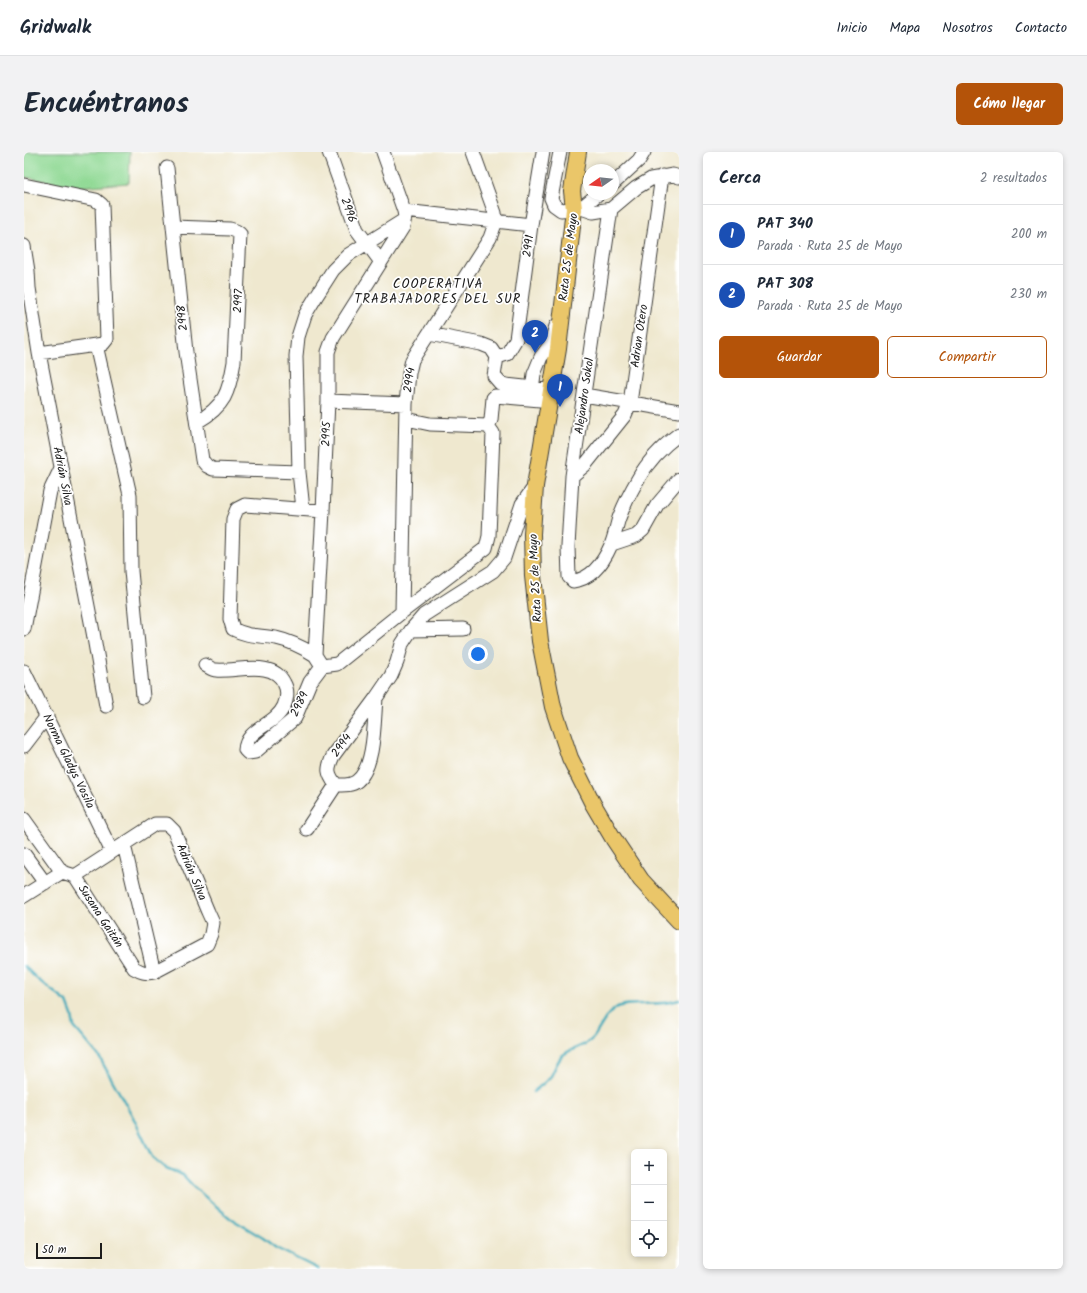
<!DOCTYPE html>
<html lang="es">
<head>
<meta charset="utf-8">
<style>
	:root { --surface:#fff; --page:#f2f2f3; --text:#1f2937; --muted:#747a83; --line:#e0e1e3; --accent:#b45309 }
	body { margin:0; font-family:Kalam,sans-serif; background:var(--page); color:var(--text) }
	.controls { position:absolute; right:12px; bottom:12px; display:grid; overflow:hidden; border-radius:6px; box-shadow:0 2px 6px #0003 }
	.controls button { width:36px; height:36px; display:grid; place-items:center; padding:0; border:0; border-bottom:1px solid var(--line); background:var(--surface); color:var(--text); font:20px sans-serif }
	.compass { position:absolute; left:559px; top:12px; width:36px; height:36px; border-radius:50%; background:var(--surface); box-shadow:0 2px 6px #0003; rotate:256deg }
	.scale { position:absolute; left:12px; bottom:10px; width:66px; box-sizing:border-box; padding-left:4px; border:2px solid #1c1c1c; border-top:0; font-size:11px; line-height:14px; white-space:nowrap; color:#1c1c1c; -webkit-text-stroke:3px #fff; paint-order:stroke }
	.you { position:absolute; left:454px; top:502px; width:14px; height:14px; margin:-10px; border:3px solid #fff; border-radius:50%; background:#1a73e8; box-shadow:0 0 0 6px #1a73e833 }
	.badge { display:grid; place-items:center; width:26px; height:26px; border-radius:50%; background:var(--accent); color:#fff; font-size:13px; font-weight:700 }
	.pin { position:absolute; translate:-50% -33px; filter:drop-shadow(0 1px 2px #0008) }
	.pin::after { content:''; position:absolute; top:21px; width:14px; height:12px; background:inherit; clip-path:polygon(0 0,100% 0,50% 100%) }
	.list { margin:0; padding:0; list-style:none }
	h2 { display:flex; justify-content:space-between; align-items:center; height:52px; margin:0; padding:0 16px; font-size:17px }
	h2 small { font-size:13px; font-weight:400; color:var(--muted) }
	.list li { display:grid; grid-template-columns:26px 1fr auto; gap:12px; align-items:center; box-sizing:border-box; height:60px; padding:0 16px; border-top:1px solid var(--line) }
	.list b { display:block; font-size:15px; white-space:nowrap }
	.list p { margin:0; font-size:13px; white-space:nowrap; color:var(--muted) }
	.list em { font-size:13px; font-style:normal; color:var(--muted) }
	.actions { display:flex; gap:8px; padding:12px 16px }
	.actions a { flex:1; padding:9px 0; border:1px solid var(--accent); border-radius:6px; text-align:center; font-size:14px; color:var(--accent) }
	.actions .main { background:var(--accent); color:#fff }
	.icon { flex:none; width:22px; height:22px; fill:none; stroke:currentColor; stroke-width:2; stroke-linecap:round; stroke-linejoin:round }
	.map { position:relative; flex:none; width:655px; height:1117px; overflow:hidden; border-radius:6px }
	header { display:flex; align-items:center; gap:24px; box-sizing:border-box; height:56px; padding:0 20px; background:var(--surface); border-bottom:1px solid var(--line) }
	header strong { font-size:19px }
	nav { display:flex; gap:22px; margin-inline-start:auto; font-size:14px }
	.intro { display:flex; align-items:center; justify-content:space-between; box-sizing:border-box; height:96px; padding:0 24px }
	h1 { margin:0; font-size:28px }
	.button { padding:10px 18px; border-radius:6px; background:var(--accent); color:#fff; font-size:14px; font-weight:700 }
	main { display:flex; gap:24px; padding:0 24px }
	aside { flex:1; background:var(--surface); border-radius:6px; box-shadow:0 2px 6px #0003 }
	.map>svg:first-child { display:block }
	.green { fill:#90d994; stroke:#567a58 }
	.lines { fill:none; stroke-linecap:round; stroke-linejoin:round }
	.stream { stroke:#3daabb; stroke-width:2.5 }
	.minor-casing { stroke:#3c3b37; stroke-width:15 }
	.major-casing { stroke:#3c3b37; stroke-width:18 }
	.minor { stroke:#fff; stroke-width:13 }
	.major { stroke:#eac669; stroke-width:16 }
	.labels { text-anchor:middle; stroke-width:3.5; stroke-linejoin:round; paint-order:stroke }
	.street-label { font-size:12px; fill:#1c1c1c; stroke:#fff }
	.neighbourhood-label { font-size:13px; letter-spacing:1px; fill:#1c1c1c; stroke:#fff }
</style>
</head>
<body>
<header>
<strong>Gridwalk</strong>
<nav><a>Inicio</a><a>Mapa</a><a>Nosotros</a><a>Contacto</a></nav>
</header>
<div class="intro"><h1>Encuéntranos</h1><a class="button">Cómo llegar</a></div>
<main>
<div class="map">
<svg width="655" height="1117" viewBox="0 0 655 1117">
	<rect width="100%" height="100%" fill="#fff"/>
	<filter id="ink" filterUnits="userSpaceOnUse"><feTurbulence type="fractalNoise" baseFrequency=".025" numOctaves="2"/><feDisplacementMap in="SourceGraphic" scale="8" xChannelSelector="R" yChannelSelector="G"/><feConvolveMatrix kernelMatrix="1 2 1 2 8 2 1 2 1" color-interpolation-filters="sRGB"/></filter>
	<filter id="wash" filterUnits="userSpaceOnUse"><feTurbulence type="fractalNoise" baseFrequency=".012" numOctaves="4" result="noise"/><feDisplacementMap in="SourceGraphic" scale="16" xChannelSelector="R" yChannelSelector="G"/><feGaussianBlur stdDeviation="0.9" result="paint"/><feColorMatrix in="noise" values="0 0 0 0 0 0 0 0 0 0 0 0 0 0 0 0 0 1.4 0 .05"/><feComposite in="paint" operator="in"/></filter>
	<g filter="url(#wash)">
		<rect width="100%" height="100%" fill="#efe8cf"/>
		<path class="green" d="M0 0H106L105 31 53 35 0 25Z"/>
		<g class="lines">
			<path class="stream" d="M0 814 13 827 43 850 48 863 50 875 74 903 109 965 128 1005 140 1015 159 1023 171 1036 206 1066 239 1086 252 1096 294 1117
				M509 940C515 935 522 930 527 924 531 917 533 909 539 903 549 895 562 895 570 885 577 875 582 862 592 856 594 854 598 854 601 853 619 850 638 854 655 848"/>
		</g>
	</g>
	<g filter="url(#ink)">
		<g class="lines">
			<defs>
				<path id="minor" d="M305 0 333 78 357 110
					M536 0 527 46 530 53 537 58 557 56 569 60 587 57 612 36 627 27 649 23 655 25
					M143 16 162 200 178 308 183 314 189 317 275 320
					M589 32 615 8 620 0
					M0 33 72 48 78 53 83 187 79 192 72 193
					M557 56 574 42
					M587 57 548 324 544 395 545 425 549 429C568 427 580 409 587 393 591 384 592 375 595 366 600 353 607 339 614 327 624 309 639 294 655 282
					M380 59 507 73
					M149 75 206 77 212 79 216 82 210 210C205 240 201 254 173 270
					M0 94 4 119 5 136 15 201 69 480 82 554
					M405 182 457 192 467 196 473 205 470 224 476 231 482 233 528 238
					M15 201 72 193 106 343 107 419 119 545
					M473 205 483 202 492 187 507 73 519 0
					M560 243 655 259
					M507 247 510 222 517 205 526 193 532 174
					M304 249 382 252
					M382 267 406 272 464 274
					M464 274 467 268 469 246 471 244 516 248
					M548 324 561 313 601 263 606 251 638 24
					M279 357 275 320 272 204 274 185 281 163 293 143 309 118 324 103 380 68
					M588 392 612 384 619 378 633 353 655 327
					M378 460 382 252 385 221 388 208 466 86 472 69 471 61 449 0
					M0 477 26 339 37 316
					M387 478 439 477
					M291 503C278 495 266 489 252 486 236 483 224 485 209 477L206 467 209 367 213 357 221 353 299 359
					M181 513C185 515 188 518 192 518 213 520 249 507 260 531 264 538 263 547 260 554 251 574 222 576 221 598L224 601 231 600 271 566 286 530 298 514 313 512 378 460 462 396 465 384 469 281 464 274
					M298 514 291 503 299 359 304 249V200L309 186 379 75 381 65 380 59 359 0
					M0 519 88 700
					M352 546C350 569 351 615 333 629 327 634 319 633 312 633 303 621 303 617 309 604L352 546 367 524 373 510 378 492 387 478 400 463 469 419 480 406 498 352 511 334
					M0 594 23 564
					M0 667 38 720 51 724 110 816C117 820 122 822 130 820L183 792 187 782 189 771 184 760 150 679 143 672H131L51 724
					M283 677 312 633
					M100 693 130 820
					M0 702 21 731
					M0 744 38 720"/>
				<path id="major" d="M554 0 548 39 550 57 534 197 511 334 508 382 509 424 516 489 529 555 546 606 569 652 589 686 617 728 655 769"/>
			</defs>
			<use href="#minor" class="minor-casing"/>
			<use href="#major" class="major-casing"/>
			<use href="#minor" class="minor"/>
			<use href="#major" class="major"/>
		</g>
	</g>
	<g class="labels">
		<g class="street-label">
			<text transform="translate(325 58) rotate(71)" y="4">2996</text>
			<text transform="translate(504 94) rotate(-83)" y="4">2991</text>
			<text transform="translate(544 105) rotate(-83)" y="4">Ruta 25 de Mayo</text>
			<text transform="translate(214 149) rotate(-87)" y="4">2997</text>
			<text transform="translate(158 166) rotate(-96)" y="4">2998</text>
			<text transform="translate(615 184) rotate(-82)" y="4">Adrian Otero</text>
			<text transform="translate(385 228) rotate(-82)" y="4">2994</text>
			<text transform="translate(560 244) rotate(-82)" y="4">Alejandro Sokol</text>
			<text transform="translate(302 282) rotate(-88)" y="4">2995</text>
			<text transform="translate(39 324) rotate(79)" y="4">Adrián Silva</text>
			<text transform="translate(511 426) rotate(-93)" y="4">Ruta 25 de Mayo</text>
			<text transform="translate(275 552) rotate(-64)" y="4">2989</text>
			<text transform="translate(317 593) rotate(-55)" y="4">2994</text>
			<text transform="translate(45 609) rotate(64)" y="4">Norma Gladys Vosila</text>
			<text transform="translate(168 720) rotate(67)" y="4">Adrián Silva</text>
			<text transform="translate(77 764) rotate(57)" y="4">Susana Gaitán</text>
		</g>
		<g class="neighbourhood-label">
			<text x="414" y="136">COOPERATIVA<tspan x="414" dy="15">TRABAJADORES DEL SUR</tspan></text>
		</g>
	</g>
</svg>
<div class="controls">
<button>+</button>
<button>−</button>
<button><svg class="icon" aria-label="locate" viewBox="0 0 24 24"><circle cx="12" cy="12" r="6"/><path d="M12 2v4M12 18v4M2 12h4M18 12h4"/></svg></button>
</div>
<svg class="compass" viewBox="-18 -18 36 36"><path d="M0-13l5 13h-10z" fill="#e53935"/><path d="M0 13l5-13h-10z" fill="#747a83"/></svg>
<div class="scale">50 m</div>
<div class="you"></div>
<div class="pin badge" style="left:536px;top:255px;background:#1a4fb4">1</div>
<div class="pin badge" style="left:511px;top:201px;background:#1a4fb4">2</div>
</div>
<aside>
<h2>Cerca<small>2 resultados</small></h2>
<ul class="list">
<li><span class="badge" style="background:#1a4fb4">1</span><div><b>PAT 340</b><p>Parada · Ruta 25 de Mayo</p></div><em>200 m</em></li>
<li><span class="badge" style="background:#1a4fb4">2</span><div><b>PAT 308</b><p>Parada · Ruta 25 de Mayo</p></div><em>230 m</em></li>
</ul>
<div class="actions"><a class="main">Guardar</a><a>Compartir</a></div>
</aside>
</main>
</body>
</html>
